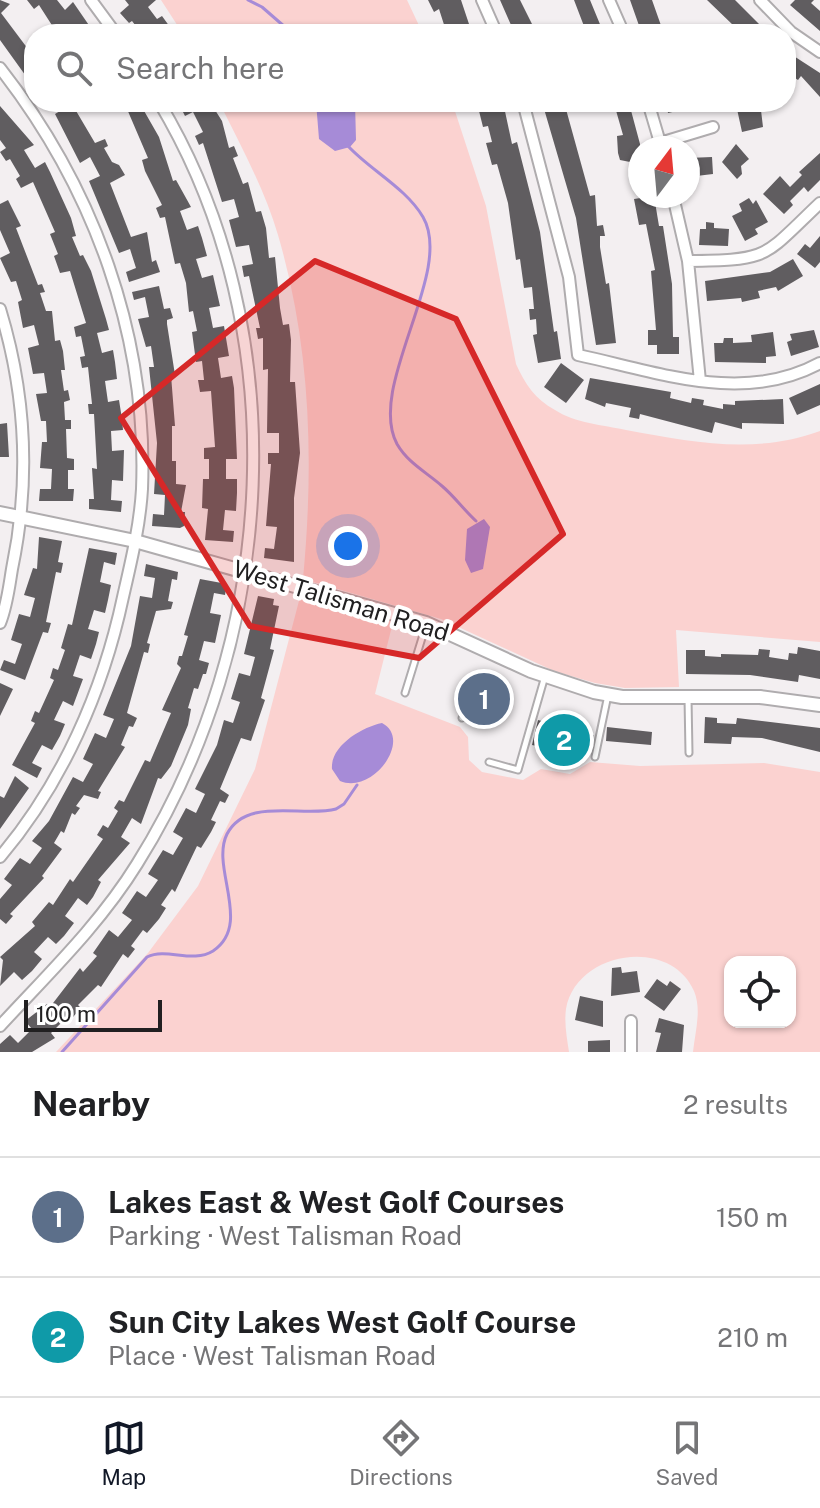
<!DOCTYPE html>
<html lang="en">
<head>
<meta charset="utf-8">
<style>
	:root { --surface:#fff; --page:#f2f2f2; --text:#202124; --muted:#757577; --line:#e0e0e0; --accent:#111827 }
	body { margin:0; font-family:"Public Sans",sans-serif; background:var(--page); color:var(--text) }
	.controls { position:absolute; right:24px; bottom:24px; display:grid; overflow:hidden; border-radius:16px; box-shadow:0 2px 6px #0004 }
	.controls button { width:72px; height:72px; display:grid; place-items:center; padding:0; border:0; border-bottom:2px solid var(--line); background:var(--surface); color:var(--text); font:40px sans-serif }
	.compass { position:absolute; left:628px; top:136px; width:72px; height:72px; border-radius:50%; background:var(--surface); box-shadow:0 2px 6px #0004; rotate:16deg }
	.scale { position:absolute; left:24px; bottom:20px; width:138px; box-sizing:border-box; padding-left:8px; border:4px solid #212021; border-top:0; font-size:22px; line-height:28px; white-space:nowrap; color:#212021; -webkit-text-stroke:6px #fff; paint-order:stroke }
	.you { position:absolute; left:348px; top:546px; width:28px; height:28px; margin:-20px; border:6px solid #fff; border-radius:50%; background:#1a73e8; box-shadow:0 0 0 12px #1a73e833 }
	.badge { display:grid; place-items:center; width:52px; height:52px; border-radius:50%; background:var(--accent); color:#fff; font-size:26px; font-weight:700 }
	.pin { position:absolute; translate:-50% -50%; border:4px solid #fff; box-shadow:0 2px 8px #0006 }
	.list { margin:0; padding:0; list-style:none }
	h2 { display:flex; justify-content:space-between; align-items:center; height:104px; margin:0; padding:0 32px; font-size:34px }
	h2 small { font-size:26px; font-weight:400; color:var(--muted) }
	.list li { display:grid; grid-template-columns:52px 1fr auto; gap:24px; align-items:center; box-sizing:border-box; height:120px; padding:0 32px; border-top:2px solid var(--line) }
	.list b { display:block; font-size:30px; white-space:nowrap }
	.list p { margin:0; font-size:26px; white-space:nowrap; color:var(--muted) }
	.list em { font-size:26px; font-style:normal; color:var(--muted) }
	.icon { flex:none; width:44px; height:44px; fill:none; stroke:currentColor; stroke-width:2; stroke-linecap:round; stroke-linejoin:round }
	.map { position:relative; flex:none; width:820px; height:1052px; overflow:hidden }
	.search { position:absolute; background:var(--surface); box-shadow:0 2px 6px #0004; left:24px; right:24px; top:24px; height:88px; display:flex; align-items:center; gap:20px; box-sizing:border-box; padding:0 28px; border-radius:32px; color:var(--muted); font-size:30px }
	.sheet { height:344px; background:var(--surface) }
	nav { display:flex; justify-content:space-around; align-items:center; box-sizing:border-box; height:112px; border-top:2px solid var(--line); background:var(--surface); font-size:22px; color:var(--muted) }
	nav a { display:grid; justify-items:center; gap:4px }
	nav .on { color:var(--accent) }
	.map>svg:first-child { display:block }
	.green { fill:#fbd2d0; fill-rule:evenodd }
	.water { fill:#a68bd7 }
	.lines { fill:none; stroke-linecap:round; stroke-linejoin:round }
	.stream { stroke:#a68bd7; stroke-width:3 }
	.building { fill:#605d60 }
	.service-casing { stroke:#afacae; stroke-width:9 }
	.minor-casing { stroke:#afacae; stroke-width:14 }
	.tertiary-casing { stroke:#afacae; stroke-width:16 }
	.service { stroke:#fff; stroke-width:5 }
	.minor { stroke:#fff; stroke-width:10 }
	.tertiary { stroke:#fff; stroke-width:12 }
	.marked { fill:#d62828; fill-opacity:0.2; stroke:#d62828; stroke-width:6; stroke-linejoin:round }
	.labels { text-anchor:middle; stroke-width:8; stroke-linejoin:round; paint-order:stroke }
	.street-label { font-size:24px; fill:#212021; stroke:#fff }
</style>
</head>
<body>
<div class="map">
<svg width="820" height="1052" viewBox="0 0 820 1052">
	<rect width="100%" height="100%" fill="#f3eff1"/>
	<path class="green" d="M161 0H407L423 34H183Z
		M219 102H452L486 206 516 364C525 384 535 399 555 410 575 423 603 425 626 430 693 442 754 455 820 431V642L676 630 679 687 625 688 595 683 554 671 441 619 303 579C314 462 311 348 278 235 265 190 240 144 219 102Z
		M300 597 393 622 375 694 460 727 468 737 469 760 482 772 523 780 541 769 570 774 590 762 640 766 764 763 820 772V1052H693C695 1032 702 1010 694 991 670 936 576 951 566 1009 564 1023 567 1038 569 1052H56L148 953 198 886 255 769ZM730 962H790V1022H730Z"/>
	<path class="water" d="M316 102H355L356 140 350 147 335 151 319 139Z
		M484 519 490 527 483 569 471 573 465 560 467 529Z
		M382 723C413 739 373 795 340 781L332 769C330 746 362 727 382 723Z"/>
	<g class="lines">
		<path class="stream" d="M248 0 262 7 293 34
			M348 146C370 170 406 188 423 217 455 272 366 386 397 444 408 463 426 472 442 486 454 496 464 510 476 521
			M62 1052 147 957C167 947 192 964 213 951 253 924 210 868 227 834 247 796 304 818 336 809L344 804 357 785"/>
	</g>
	<path class="building" d="M0 0 10 4 1 13 34 57V75L28 79 0 40Z
		M27 0H57L65 10 73 2 95 34H72L65 24 55 30 39 5 34 9Z
		M125 0H156L148 7 157 19 162 16 175 34H142L132 21 129 23 120 13 129 5Z
		M428 0H461L471 30 447 34 439 9 434 12Z
		M500 0H520L535 30 515 34Z
		M574 0H590L604 34H587Z
		M630 0H652L664 34H642Z
		M707 0H735L765 30 760 34H735L730 29 734 26Z
		M795 0H814L811 3 820 11V31L790 5Z
		M786 51 820 73V97L801 76 798 80 786 72Z
		M124 102H139L159 137 173 181 176 180 191 207 180 211 187 230 198 226 202 238 207 256 196 259 202 278 213 275 215 284 220 306 209 308 213 328 224 326 229 356 218 358 221 378 232 376 234 388 237 459H226V479H237V493L236 511 225 510 223 530 234 531 233 542 205 540 208 509 202 508 203 479H209V459H204V448L215 447 211 391 200 392 198 380H204L202 361 196 362 192 332 197 331 193 311 189 312 186 283 180 263 175 264 165 217 160 218 156 208 162 205 145 171 142 160 148 158Z
		M188 102H210L222 121 229 148 234 146 238 156 233 158 243 184 248 182 256 212 261 211 266 228 269 258 275 257 280 308 283 325 289 324 291 340 290 382H295L300 453 294 498V562L264 558 265 548 274 549 277 527 266 526 271 464H268V453H279V433H267L268 369 263 370V338L258 339 256 328H260L249 276 244 277 242 266 253 264 249 245 236 247 229 220 239 217 234 199 222 202 203 143 199 145 195 136 203 132 193 112 185 116 180 106Z
		M503 102 512 144 517 142 540 232 554 332 557 331 561 359 538 363 533 335 537 334 536 319 530 320 529 309H534L532 287 524 288 520 259 516 260 508 203 497 164 492 165 486 143 492 142 488 126 483 127 479 111 484 110 482 105Z
		M542 102H564L590 196 595 195 597 226 603 225 605 236H600V247L606 284 609 283 616 343 596 345 576 218Z
		M666 102H689L690 108 668 113Z
		M751 102H760L763 127 742 132 737 109 752 105Z
		M629 103 640 144V194H637L630 162 620 160 618 153 617 136 623 135 615 107Z
		M72 104 95 143 105 139 108 146 104 148 112 162 119 165 125 175 110 183 131 237 147 232 152 262 156 260 160 272 129 282 126 272 136 268 130 249 119 253 89 181 100 176 90 157 80 163 55 114Z
		M0 106 34 145 24 150 35 168 45 162 50 172 71 218 76 236 72 237 80 256 83 255 91 271 106 319 109 330 97 333 102 353 113 350 115 362 117 379 105 381 108 402 119 400 122 419 123 430 111 431 112 451 124 450 123 481 112 480 111 500 122 501 121 512 89 509V499H94L92 468 97 469 94 414H89L88 404H92L88 367 82 368 80 357 85 356 81 336 76 337 74 327 86 323 70 271 60 273 54 256 58 254 50 234 55 232 33 182 21 188 16 179 20 176 10 159 6 161 0 152 6 148 0 140Z
		M736 144 749 159 741 166 742 174 737 179 722 162Z
		M820 153V180L808 192 804 187 790 201 793 205 784 214 763 194 780 176 790 187 802 175 799 172Z
		M712 157 713 174 688 177V158Z
		M654 196 659 226H663L672 284 673 337H679V354H657V345H648V330H656L651 271 655 270 646 224 639 225 634 199Z
		M749 198 753 204 756 200 768 222 755 229 758 234 745 241 732 216 742 211 739 204Z
		M8 200 21 226 16 228 38 285 42 284 45 292 40 293 46 311H52L55 341 60 340 63 351 65 370H61L64 391 68 390 70 400 64 402 65 420H71V429H66L67 458 74 459V470H68V489H74L73 501H39L40 489H51L52 469 40 468 42 442H47L46 421H41L36 394 47 393 44 373 33 374 28 348 39 345 34 325 23 328 18 302 22 300 16 281 11 282 0 258 10 253 0 230V204Z
		M706 222 714 223V228L729 229 728 246 699 245 700 229H706Z
		M820 236V262L815 268 797 254 805 244 810 248Z
		M793 259 803 276 778 291 776 287 758 291 760 298 742 302 741 298 707 301 705 281 770 272Z
		M159 286 164 309 170 308 173 318 167 320V324L175 375H171L175 426H172V461H176V484L186 485 181 512H185L184 526 180 528 152 526 153 514 164 515 165 495 154 494 157 443 149 367H154L151 346 146 347 138 319 149 317 145 297 134 300 132 292Z
		M814 330 819 347 791 356 787 342 792 340 790 334Z
		M773 332 776 356 766 357V363L715 362 714 343H723L724 338H733V343L752 342 751 335Z
		M561 363 584 380 566 403 544 387Z
		M590 378 671 392 670 398 691 403 692 398 704 400 703 405 723 409V404L735 405V401L783 399 784 424 742 423V429L715 422 712 433 640 414 639 419 629 417 631 408 606 403 605 407 585 399Z
		M820 384V405L797 415 789 398Z
		M7 423 9 457H0V424Z
		M39 537 62 541 58 562 63 563 61 573 56 572 46 622 51 623 48 633 43 632 25 680 0 670 4 660 15 664 22 644 11 640 19 614 30 617 35 598 24 595 33 568 37 569Z
		M89 548 117 553 115 565 104 562 100 582 111 585 108 600 105 613 94 610 88 629 99 632 96 644 91 659 80 655 73 676 83 679 73 706 63 701 54 720 65 724 60 736 52 750 42 745 32 763 42 768 37 778 12 765 35 723 31 721 35 711 39 713 54 680 50 678 53 668 58 670 65 650 61 648 68 624 72 625Z
		M146 564 178 572 177 580 172 579 168 601 173 602 171 609 156 611 147 643 150 644 148 653 144 652 127 713 137 718 133 727 129 726 121 745 125 747 98 791 101 792 98 799 84 795 76 806 80 808 75 815 72 813 64 833 61 831 54 843 62 849 42 876 44 878 10 914 13 916 6 924 0 919V899L12 885 4 879 20 858 30 864 42 848 32 841 49 821 73 777 83 782 93 764 83 759 95 733 106 738 114 719 103 715 131 646 140 596 152 598 155 578 144 576Z
		M200 579 227 584 225 595 214 593 210 613 221 615 215 643 204 641 199 660 209 663 206 674H203L198 689 194 688 188 708 191 709 188 725 171 766 161 779 158 778 141 824 132 818 121 837 130 843 98 880 101 882 93 897 87 905 78 898 65 916 74 923 64 936 56 944 48 937 34 952 42 959 32 971 22 980 14 972 0 986 3 960 0 957 35 926 32 922 49 902 53 905 70 879 73 882 103 839 97 835 103 825 108 828 118 811 114 808 119 800 124 802 145 760 150 762 171 713 162 710 181 668 177 664 179 656H182L188 636 184 635Z
		M258 596 274 599 273 605 279 606 270 649 274 650 261 698 265 700 251 741 241 738 220 789 229 795 225 803 220 801 211 820 216 822 211 832 201 848 197 846 175 892 172 889 161 905 166 908 159 919 147 933 143 930 131 946 135 949 128 958 123 954 101 987 98 985 78 1005 81 1008 73 1017 67 1023 64 1020 51 1033 55 1038 32 1052H0V1044L10 1035 18 1043 32 1029 25 1021 47 1004 50 1007 80 968 83 972 97 956 93 953 109 930 118 937 132 920 122 913 137 891 146 897 158 880 148 874 163 850 173 855 183 838 173 832 186 808 196 813 205 794 195 789 217 745 224 720 233 723 240 702 231 699 239 673 250 676 255 657 244 654Z
		M798 647 820 651V679L799 675 798 682 750 675 686 674V650H705V656L721 657V654L758 655 759 649 770 650 769 657 788 660 789 653 797 654Z
		M0 683 13 689 0 716Z
		M705 717 717 718V723L736 724 737 718 820 728V752L762 738 732 737 731 744 704 743Z
		M538 720 594 735 590 754 561 746 560 751 532 745Z
		M607 727 652 732 651 745 606 741Z
		M15 776 29 788 0 829V796L4 798Z
		M621 967 622 973 637 971 640 992 611 996 612 968Z
		M657 979 667 986 670 981 681 989 664 1011 644 997Z
		M580 996 603 1001V1027L575 1020Z
		M659 1018 684 1025 682 1052H656L661 1033 655 1032Z
		M610 1040V1052H588V1041Z"/>
	<g class="lines">
		<defs>
			<path id="service" d="M405 693 426 625
				M688 698 689 753
				M462 718 489 680
				M595 757 608 695
				M489 762 518 770 545 676"/>
			<path id="minor" d="M91 0 116 34
				M482 0 497 34
				M609 0 624 34
				M760 0 791 32 820 52
				M0 68C94 188 148 336 142 489 140 525 131 562 123 597 103 691 62 784 0 857
				M523 102 569 277 578 355C658 372 743 405 820 363
				M648 102 661 146
				M660 143 713 127
				M673 196 688 261 700 381
				M688 261C771 260 762 258 820 203
				M0 309C26 394 30 483 12 569 9 587 7 606 0 623
				M0 1026C48 974 100 924 137 864 278 640 297 332 159 102
				M631 1052V1021"/>
			<path id="tertiary" d="M0 513 135 541 426 623 531 671 594 692 622 697H760L820 705"/>
		</defs>
		<use href="#service" class="service-casing"/>
		<use href="#minor" class="minor-casing"/>
		<use href="#tertiary" class="tertiary-casing"/>
		<use href="#service" class="service"/>
		<use href="#minor" class="minor"/>
		<use href="#tertiary" class="tertiary"/>
	</g>
	<path class="marked" d="M315 261 456 319 563 534 419 658 250 626 121 418Z"/>
	<g class="labels">
		<g class="street-label">
			<text transform="translate(341 601) rotate(17)" y="8">West Talisman Road</text>
		</g>
	</g>
</svg>
<div class="controls">
<button><svg class="icon" aria-label="locate" viewBox="0 0 24 24"><circle cx="12" cy="12" r="6"/><path d="M12 2v4M12 18v4M2 12h4M18 12h4"/></svg></button>
</div>
<svg class="compass" viewBox="-18 -18 36 36"><path d="M0-13l5 13h-10z" fill="#e53935"/><path d="M0 13l5-13h-10z" fill="#757577"/></svg>
<div class="scale">100 m</div>
<div class="you"></div>
<div class="pin badge" style="left:484px;top:699px;background:#5c6f8a">1</div>
<div class="pin badge" style="left:564px;top:740px;background:#0f9aa8">2</div>
<div class="search"><svg class="icon" aria-label="search" viewBox="0 0 24 24"><circle cx="10" cy="10" r="6"/><path d="M15 15l6 6"/></svg>Search here</div>
</div>
<section class="sheet">
<h2>Nearby<small>2 results</small></h2>
<ul class="list">
<li><span class="badge" style="background:#5c6f8a">1</span><div><b>Lakes East &amp; West Golf Courses</b><p>Parking · West Talisman Road</p></div><em>150 m</em></li>
<li><span class="badge" style="background:#0f9aa8">2</span><div><b>Sun City Lakes West Golf Course</b><p>Place · West Talisman Road</p></div><em>210 m</em></li>
</ul>
</section>
<nav>
<a class="on"><svg class="icon" aria-label="map" viewBox="0 0 24 24"><path d="M3 6l6-2 6 2 6-2v14l-6 2-6-2-6 2zM9 4v14M15 6v14"/></svg>Map</a>
<a><svg class="icon" aria-label="directions" viewBox="0 0 24 24"><path d="M12 3l9 9-9 9-9-9zM9 14v-3h6M13 9l2 2-2 2"/></svg>Directions</a>
<a><svg class="icon" aria-label="saved" viewBox="0 0 24 24"><path d="M7 4h10v16l-5-4-5 4z"/></svg>Saved</a>
</nav>
</body>
</html>
